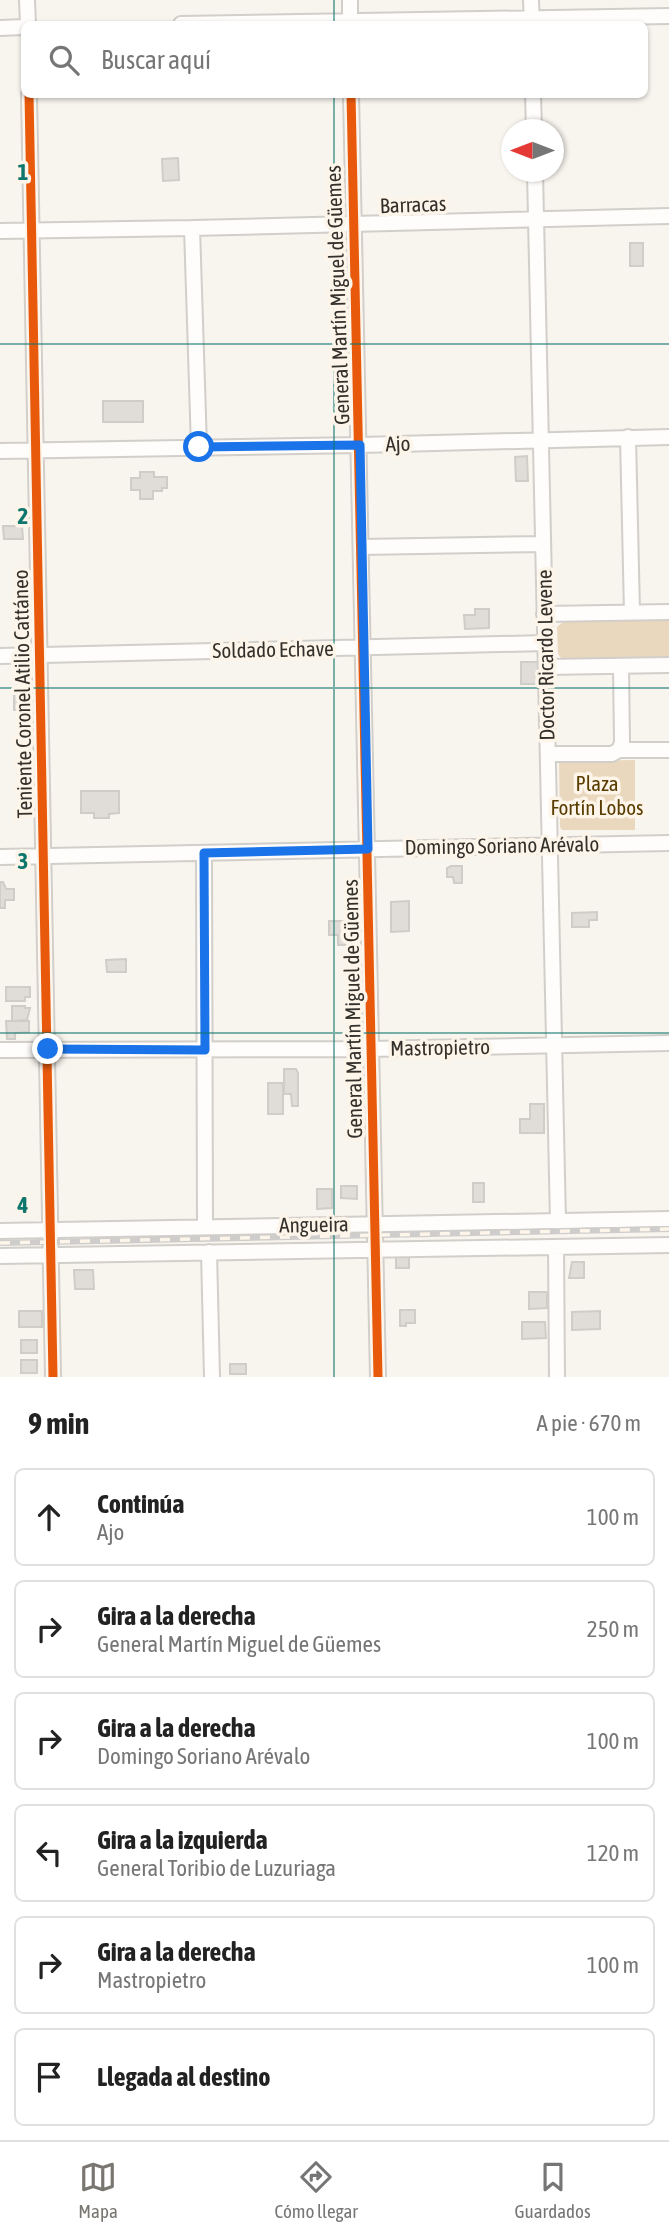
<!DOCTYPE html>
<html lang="es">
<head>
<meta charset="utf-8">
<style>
	:root { --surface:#fff; --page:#f6f6f6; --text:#222; --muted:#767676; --line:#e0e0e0; --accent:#797570 }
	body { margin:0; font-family:"Asap Condensed",sans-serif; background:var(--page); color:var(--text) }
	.compass { position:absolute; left:501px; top:119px; width:63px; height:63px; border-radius:50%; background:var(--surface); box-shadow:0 2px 5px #0004; rotate:270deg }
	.stop { position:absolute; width:21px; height:21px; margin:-16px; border:5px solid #1a73e8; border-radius:50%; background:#fff }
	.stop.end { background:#1a73e8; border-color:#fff; box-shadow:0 2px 7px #0008 }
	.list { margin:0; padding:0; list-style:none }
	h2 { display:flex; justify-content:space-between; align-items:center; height:91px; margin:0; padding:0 28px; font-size:30px }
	h2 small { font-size:23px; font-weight:400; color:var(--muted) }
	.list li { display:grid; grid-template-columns:46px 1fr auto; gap:21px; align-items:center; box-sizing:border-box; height:98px; margin:0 14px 14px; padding:0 14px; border:2px solid var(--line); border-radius:10px }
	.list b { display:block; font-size:26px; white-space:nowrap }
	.list p { margin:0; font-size:23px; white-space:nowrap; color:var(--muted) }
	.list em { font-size:23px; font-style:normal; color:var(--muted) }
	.icon { flex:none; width:38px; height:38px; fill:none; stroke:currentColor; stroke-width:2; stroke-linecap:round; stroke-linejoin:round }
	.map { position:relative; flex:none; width:669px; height:1377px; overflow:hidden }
	.search { position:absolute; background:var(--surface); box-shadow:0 2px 5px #0004; left:21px; right:21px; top:21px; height:77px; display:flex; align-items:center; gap:18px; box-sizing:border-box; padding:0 24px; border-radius:10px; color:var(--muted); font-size:26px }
	.sheet { height:763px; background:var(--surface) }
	nav { display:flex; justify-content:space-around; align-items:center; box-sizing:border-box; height:98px; border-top:2px solid var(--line); background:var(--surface); font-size:19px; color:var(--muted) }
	nav a { display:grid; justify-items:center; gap:4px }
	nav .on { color:var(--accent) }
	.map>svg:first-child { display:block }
	.green { fill:#e9d8be }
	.building { fill:#e0dcd8; stroke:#d0cdc8; stroke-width:2 }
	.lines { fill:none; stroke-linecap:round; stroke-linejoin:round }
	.minor-casing { stroke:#d2cec9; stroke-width:18 }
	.minor { stroke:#fefdfc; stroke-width:14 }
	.rail-casing { stroke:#cecdcb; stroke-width:6 }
	.rail { stroke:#fdf5e9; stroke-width:3.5; stroke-dasharray:10; stroke-linecap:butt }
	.cycleway-casing { stroke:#fdf5e9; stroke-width:13 }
	.cycleway { stroke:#e8590c; stroke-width:9 }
	.route { stroke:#1a73e8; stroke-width:9 }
	.grid { fill:none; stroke:#0f766e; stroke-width:2; stroke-opacity:0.55 }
	.labels { text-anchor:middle; stroke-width:7; stroke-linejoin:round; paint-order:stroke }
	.street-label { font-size:21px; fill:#34312c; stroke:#fdf5e9 }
	.park-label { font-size:21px; fill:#583c00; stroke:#fdf5e9 }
	.grid-label { font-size:23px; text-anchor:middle; font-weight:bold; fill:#0f766e; stroke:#fdf5e9; stroke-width:7; stroke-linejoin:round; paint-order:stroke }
</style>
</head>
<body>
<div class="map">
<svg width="669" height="1377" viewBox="0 0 669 1377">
	<rect width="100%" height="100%" fill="#f8f4ee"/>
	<path class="green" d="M669 618V659L569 660 562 659 558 654 557 627 567 619Z
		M635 760V830H562L560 827 559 761Z"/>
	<path class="building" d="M178 158 179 180 163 181 162 159Z
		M630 243H643V266H630Z
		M103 401H143V422H103Z
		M527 456 528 481H516L515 457Z
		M140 472H154V477H167V488H162V491H153V499H140V490H131V478H140Z
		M3 526H22L23 539H4Z
		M475 609H489V628L465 629 464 615H475Z
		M521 662H539V684H521Z
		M14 696 30 698 31 710H14Z
		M81 791H119V813L109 814V818H94V813H81Z
		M451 866H462V883H454L453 877H447V868Z
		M0 882H3L6 889H14V900H5V908H0Z
		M409 901V931L391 932V902Z
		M597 912V920H589V927H572V913Z
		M329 921H351V945H338V935H329Z
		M126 959V972H107L106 960Z
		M6 987H30V997H25V1001H6Z
		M12 1006H25V1008H30L27 1020 12 1021Z
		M6 1021H29V1032L15 1033V1039H7Z
		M284 1069H296L298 1073V1106H292L291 1094H284Z
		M268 1083H283V1114H268Z
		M530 1104H544V1133H520V1119H530Z
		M473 1183H484V1202H473Z
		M341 1186H357V1199L341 1198Z
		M317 1189H332V1208L317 1209Z
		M396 1255H409V1268H396Z
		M572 1262H584V1278H569Z
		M74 1270H93L94 1289H75Z
		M529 1292H547V1308L529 1309Z
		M400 1310H415V1323H406V1326H400Z
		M19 1311H42V1327H19Z
		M600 1311V1329L572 1330V1312Z
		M522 1322H545L546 1338 522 1339Z
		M21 1340H37V1353H21Z
		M21 1360H37V1373H21Z
		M230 1364H246V1374H230Z"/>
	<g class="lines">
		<defs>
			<path id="minor" d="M27 0 28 24
				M350 0V24
				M531 0 532 24
				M181 24 669 16
				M0 28 24 27
				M29 94 53 1377
				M351 94 378 1377
				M533 94 534 130
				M535 172 558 1222
				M192 228 199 447
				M0 231 192 228 669 216
				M628 437 632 612
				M0 451 360 445 669 437
				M361 547 543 544
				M544 614 669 612
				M0 656 545 643
				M546 667 669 665
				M619 750H669
				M548 754H612L619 750 622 743 621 666
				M204 853 205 1227
				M0 857 669 843
				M0 1050 370 1049 669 1043
				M0 1231 669 1219
				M556 1247 557 1377
				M209 1252 212 1377
				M0 1256 669 1245"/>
		</defs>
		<use href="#minor" class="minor-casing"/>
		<use href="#minor" class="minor"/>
		<defs>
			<path id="rail" d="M0 1243 669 1229"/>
		</defs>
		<use href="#rail" class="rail-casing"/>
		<use href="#rail" class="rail"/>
		<defs>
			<path id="cycleway" d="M29 94 53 1377
				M351 94 378 1377"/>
		</defs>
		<use href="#cycleway" class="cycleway-casing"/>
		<use href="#cycleway" class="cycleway"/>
	</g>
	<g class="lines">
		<path class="route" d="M48 1049 205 1050 204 853 368 849 360 445 199 447"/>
	</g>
	<path class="grid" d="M334 0V24M334 94V1377M0 344H669M0 688H669M0 1033H669"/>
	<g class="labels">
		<g class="street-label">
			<text transform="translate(413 205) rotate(-2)" y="7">Barracas</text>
			<text transform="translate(338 295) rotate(-92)" y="7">General Martín Miguel de Güemes</text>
			<text transform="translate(398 444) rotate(-2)" y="7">Ajo</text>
			<text transform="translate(273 650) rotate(-1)" y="7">Soldado Echave</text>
			<text transform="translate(546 655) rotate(-91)" y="7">Doctor Ricardo Levene</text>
			<text transform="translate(23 694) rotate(-91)" y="7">Teniente Coronel Atilio Cattáneo</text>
			<text transform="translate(502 846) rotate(-1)" y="7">Domingo Soriano Arévalo</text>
			<text transform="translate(353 1009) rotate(-91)" y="7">General Martín Miguel de Güemes</text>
			<text transform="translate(440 1048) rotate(-1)" y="7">Mastropietro</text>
			<text transform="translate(314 1225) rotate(-1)" y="7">Angueira</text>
		</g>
		<g class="park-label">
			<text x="597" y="791">Plaza<tspan x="597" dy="24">Fortín Lobos</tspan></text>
		</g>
	</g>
	<g class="grid-label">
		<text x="23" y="180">1</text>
		<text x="23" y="524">2</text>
		<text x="23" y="869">3</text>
		<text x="23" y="1213">4</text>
	</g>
</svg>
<svg class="compass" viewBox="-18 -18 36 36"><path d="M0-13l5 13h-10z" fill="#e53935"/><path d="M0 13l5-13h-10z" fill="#767676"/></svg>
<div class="stop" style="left:199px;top:447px"></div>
<div class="stop end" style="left:48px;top:1049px"></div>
<div class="search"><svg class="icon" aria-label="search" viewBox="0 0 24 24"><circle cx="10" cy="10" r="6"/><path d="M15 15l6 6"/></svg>Buscar aquí</div>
</div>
<section class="sheet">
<h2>9 min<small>A pie · 670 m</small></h2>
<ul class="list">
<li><svg class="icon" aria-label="ahead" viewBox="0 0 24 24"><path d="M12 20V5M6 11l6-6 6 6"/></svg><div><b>Continúa</b><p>Ajo</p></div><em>100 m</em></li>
<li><svg class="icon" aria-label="right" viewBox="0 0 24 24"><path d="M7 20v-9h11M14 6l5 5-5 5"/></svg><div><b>Gira a la derecha</b><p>General Martín Miguel de Güemes</p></div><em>250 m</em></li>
<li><svg class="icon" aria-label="right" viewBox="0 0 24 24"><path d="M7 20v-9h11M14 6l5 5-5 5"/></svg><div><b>Gira a la derecha</b><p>Domingo Soriano Arévalo</p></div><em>100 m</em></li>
<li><svg class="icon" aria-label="left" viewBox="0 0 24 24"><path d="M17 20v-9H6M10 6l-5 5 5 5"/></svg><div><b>Gira a la izquierda</b><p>General Toribio de Luzuriaga</p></div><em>120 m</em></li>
<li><svg class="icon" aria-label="right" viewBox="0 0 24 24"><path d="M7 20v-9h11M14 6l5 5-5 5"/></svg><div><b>Gira a la derecha</b><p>Mastropietro</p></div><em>100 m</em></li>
<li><svg class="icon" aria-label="arrive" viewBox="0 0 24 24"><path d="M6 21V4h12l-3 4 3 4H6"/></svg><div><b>Llegada al destino</b></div></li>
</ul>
</section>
<nav>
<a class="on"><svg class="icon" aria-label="map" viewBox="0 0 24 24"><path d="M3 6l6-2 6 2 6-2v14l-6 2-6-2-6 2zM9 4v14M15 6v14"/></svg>Mapa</a>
<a><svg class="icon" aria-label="directions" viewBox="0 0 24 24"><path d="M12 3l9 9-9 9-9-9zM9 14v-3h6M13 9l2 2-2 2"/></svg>Cómo llegar</a>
<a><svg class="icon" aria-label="saved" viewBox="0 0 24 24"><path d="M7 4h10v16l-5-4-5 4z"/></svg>Guardados</a>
</nav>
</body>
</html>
